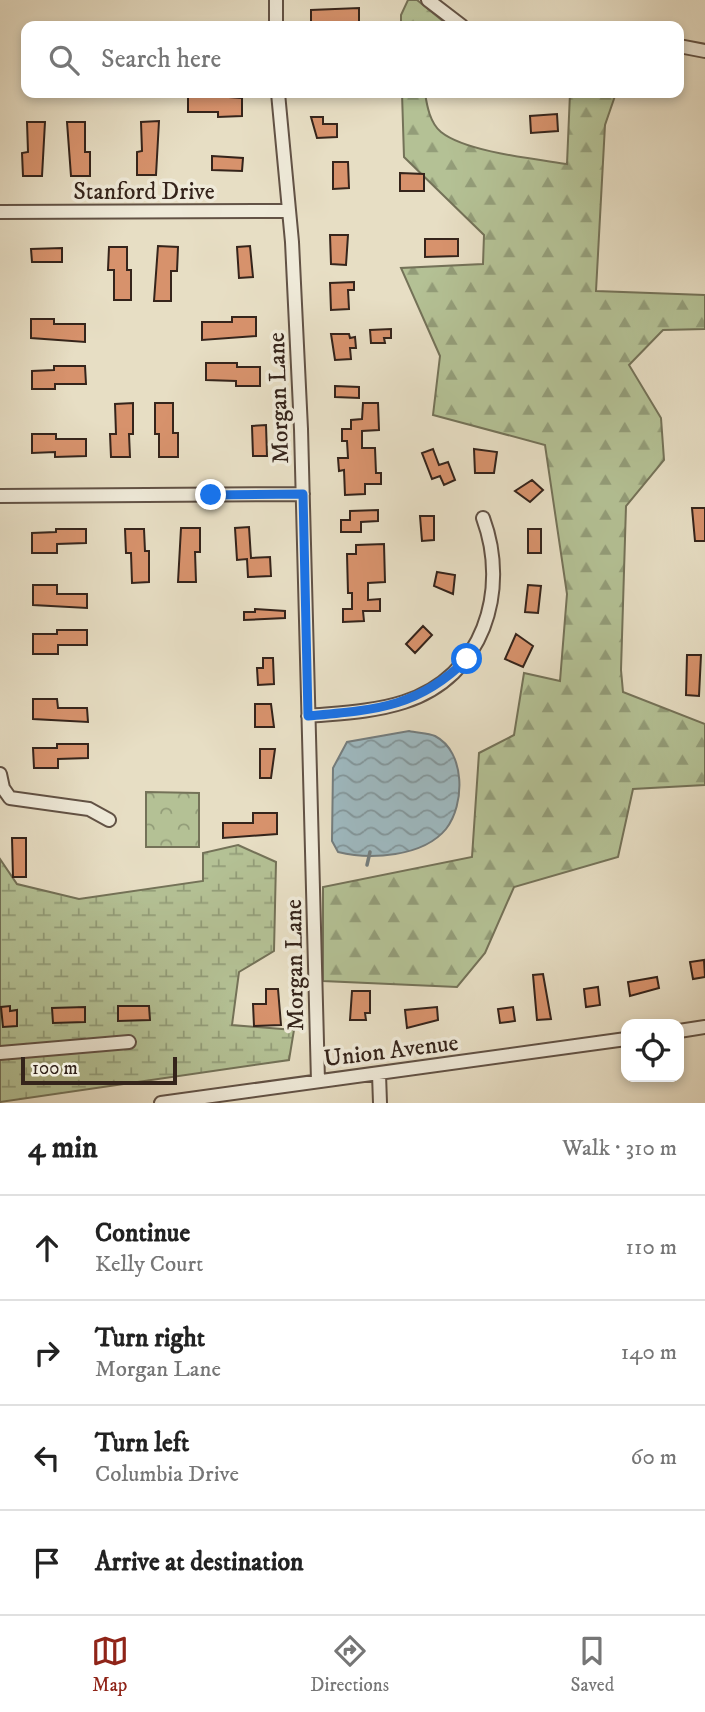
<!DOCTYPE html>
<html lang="en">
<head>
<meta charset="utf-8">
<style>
	:root { --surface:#fff; --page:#f6f6f6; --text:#222; --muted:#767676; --line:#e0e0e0; --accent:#8f2418 }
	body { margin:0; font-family:"IM FELL DW Pica",serif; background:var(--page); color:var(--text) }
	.controls { position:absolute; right:21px; bottom:21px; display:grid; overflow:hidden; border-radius:14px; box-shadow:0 4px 10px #0003 }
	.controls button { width:63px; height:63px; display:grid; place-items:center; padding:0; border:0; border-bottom:2px solid var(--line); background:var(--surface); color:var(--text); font:35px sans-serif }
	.scale { position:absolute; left:21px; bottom:18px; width:156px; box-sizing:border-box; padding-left:7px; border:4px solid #35241b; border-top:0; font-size:19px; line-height:24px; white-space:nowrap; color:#35241b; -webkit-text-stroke:5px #efead9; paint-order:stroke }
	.stop { position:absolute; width:21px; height:21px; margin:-16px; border:5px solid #1a73e8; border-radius:50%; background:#fff }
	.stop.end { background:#1a73e8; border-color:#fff; box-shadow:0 2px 7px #0008 }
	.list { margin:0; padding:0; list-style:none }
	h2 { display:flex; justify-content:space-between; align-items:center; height:91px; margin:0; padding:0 28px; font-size:30px }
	h2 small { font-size:23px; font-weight:400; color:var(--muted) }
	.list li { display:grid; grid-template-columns:46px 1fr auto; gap:21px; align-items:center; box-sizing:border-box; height:105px; padding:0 28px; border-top:2px solid var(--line) }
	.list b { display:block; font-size:26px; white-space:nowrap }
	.list p { margin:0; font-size:23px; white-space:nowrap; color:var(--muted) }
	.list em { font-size:23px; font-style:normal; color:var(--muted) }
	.icon { flex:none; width:38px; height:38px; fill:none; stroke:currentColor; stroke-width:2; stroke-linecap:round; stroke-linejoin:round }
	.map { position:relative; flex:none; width:705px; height:1103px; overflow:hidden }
	.search { position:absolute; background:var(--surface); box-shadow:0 4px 10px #0003; left:21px; right:21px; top:21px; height:77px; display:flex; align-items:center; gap:18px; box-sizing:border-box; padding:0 24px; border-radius:14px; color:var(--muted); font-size:26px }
	.sheet { height:511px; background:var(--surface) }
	nav { display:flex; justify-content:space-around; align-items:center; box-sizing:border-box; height:98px; border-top:2px solid var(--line); background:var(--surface); font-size:19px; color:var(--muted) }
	nav a { display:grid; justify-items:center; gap:4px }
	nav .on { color:var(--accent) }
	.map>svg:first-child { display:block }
	.forest { fill:url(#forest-firs); stroke:#747258; stroke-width:2 }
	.wetland { fill:url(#wetland-marsh); stroke:#747258; stroke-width:2 }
	.park { fill:url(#park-crowns); stroke:#747258; stroke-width:2 }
	.water { fill:url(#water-waves); stroke:#747d7e; stroke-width:2 }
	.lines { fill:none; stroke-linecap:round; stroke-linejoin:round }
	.stream { stroke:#747d7e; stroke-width:3.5 }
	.building { fill:#d7926c; stroke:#35241b; stroke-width:2 }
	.minor-casing { stroke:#625245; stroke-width:16 }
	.minor { stroke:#efead9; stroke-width:12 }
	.route { stroke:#1a73e8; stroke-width:9 }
	.labels { text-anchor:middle; stroke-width:7; stroke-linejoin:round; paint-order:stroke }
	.street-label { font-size:24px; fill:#35241b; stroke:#efead9 }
</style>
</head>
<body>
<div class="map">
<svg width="705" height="1103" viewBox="0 0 705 1103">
	<defs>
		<pattern id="forest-firs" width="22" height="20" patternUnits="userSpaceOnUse" patternTransform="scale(1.75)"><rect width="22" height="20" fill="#b4c195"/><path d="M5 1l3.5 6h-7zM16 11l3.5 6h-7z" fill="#939d79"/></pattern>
		<pattern id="wetland-marsh" width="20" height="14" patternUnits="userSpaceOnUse" patternTransform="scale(1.75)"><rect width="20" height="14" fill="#b4c195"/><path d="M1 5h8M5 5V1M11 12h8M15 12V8" fill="none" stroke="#939d79"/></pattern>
		<pattern id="park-crowns" width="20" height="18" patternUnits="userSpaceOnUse" patternTransform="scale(1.75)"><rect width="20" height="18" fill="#b4c195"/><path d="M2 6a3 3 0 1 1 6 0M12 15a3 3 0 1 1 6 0" fill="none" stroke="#939d79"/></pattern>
		<pattern id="water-waves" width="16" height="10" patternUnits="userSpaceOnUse" patternTransform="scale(1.75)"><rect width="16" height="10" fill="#9eb9c0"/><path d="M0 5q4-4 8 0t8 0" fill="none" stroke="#82969b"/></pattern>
	</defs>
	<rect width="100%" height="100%" fill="#e7dec4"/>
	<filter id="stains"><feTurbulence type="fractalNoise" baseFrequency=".00286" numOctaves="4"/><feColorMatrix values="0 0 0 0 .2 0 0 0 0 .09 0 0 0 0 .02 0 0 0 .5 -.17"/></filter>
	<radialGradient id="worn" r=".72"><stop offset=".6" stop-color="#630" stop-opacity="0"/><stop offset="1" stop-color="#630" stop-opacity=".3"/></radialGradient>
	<path class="forest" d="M408 0H417L449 26H401V15Z
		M402 93H425C427 106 430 123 441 132 466 152 535 159 567 164L570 93H616L605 125 596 291 705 295V329L663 330 629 365 661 418 664 460 626 506 621 670 623 692 705 724V785L633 789 618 857 514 887 485 953 457 987 323 981V887L472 857 479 753 514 735 524 673 560 681 567 594 545 445 433 415 440 356 401 268 483 264 484 235 404 157Z"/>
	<path class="wetland" d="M238 845 276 862 274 951 239 972 232 1025 294 1030 289 1060 0 1102V859L17 884 79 899 203 881V853Z"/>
	<path class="park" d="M146 792 199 793V847H146Z"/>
	<path class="water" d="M409 731C417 733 428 733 435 736 466 752 465 805 446 829 423 857 370 860 338 852L332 841 333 768 347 742Z"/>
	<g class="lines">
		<path class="stream" d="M367 865 370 852"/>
	</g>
	<path class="building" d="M359 8V22H326L327 26H311V10Z
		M188 94 242 98V116L218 117V112H188Z
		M557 114 558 131 531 133 530 116Z
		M311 117H323V124H337V137L317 138Z
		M159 121 156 175H137V152L142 151 141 122Z
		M27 122H45L42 176H23L22 153 28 152Z
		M67 122H85V152H90V176H71Z
		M212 156 243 158 242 171 212 170Z
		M333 162H348L349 188 333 189Z
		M400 173 424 174V191H400Z
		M330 235H348L346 265 331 264Z
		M425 239H458V256L425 257Z
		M158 246 178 247 177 271H171V301H154Z
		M250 246 253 277 239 278 237 247Z
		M109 247H127V270H131V300H114V270H108Z
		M62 248V262H32L31 249Z
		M354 282V290H348L349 309 331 310 330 283Z
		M232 317H256V336L202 340V322H232Z
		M31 319H54V324H85V342L31 338Z
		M391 329V338H384L385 343H371L370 330Z
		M331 334H349L350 338 355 337 356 348H350L351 359 335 360Z
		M206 363H237V367H260V386H236V381L206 380Z
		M54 366H85L86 384H55V389H32V371L54 370Z
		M335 386 359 387V398L335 397Z
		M133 403V434H129L130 457H111L110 434H116L115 404Z
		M155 403H173V433H178V457H159V434H155Z
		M363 403H378L379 430 362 431V448H375L376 473H381V484H365V494L345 495 344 470 339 471 338 458H348L347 441H342V429H351V420L362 419Z
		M266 425 267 456H253L252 426Z
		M32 434H56V439H86V456L55 457V452L32 453Z
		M433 449 439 465 448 462 455 480 444 485 440 476 432 479 422 453Z
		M474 449 497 452 494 473H475Z
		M532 480 543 490 530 502 515 491Z
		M692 508H705V541H695Z
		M378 510V521L361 522V532H341V520H350V511Z
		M420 516H434V540L422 541Z
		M249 527 251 558 270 557 271 576 248 577 247 559 237 560 235 528Z
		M181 528H200V552H195L196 582H178Z
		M56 529H86V543L57 544V553H32V533L56 532Z
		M125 529H144L145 551H149V582L132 583 131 553H126Z
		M528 529H541V553H528Z
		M384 544 385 582 368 583V600L380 599V611H363L364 621 343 622V609H352V593H348L347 554H356V545Z
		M437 572 455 575 453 594 434 586Z
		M33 585H57V594H87V608L33 605Z
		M528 585 541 586 538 613 525 612Z
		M255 609 285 611V618L244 620V612H255Z
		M423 626 432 635 415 653 406 644Z
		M57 630H87V645H58V654H33V634H57Z
		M516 634 533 646 523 667 505 659Z
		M687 655H701L699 696 686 695Z
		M263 658H273L274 684 258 685 257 668H263Z
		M33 699H57L58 708H87L88 722 33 719Z
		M255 704H271L274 727H255Z
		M57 744H88V758L58 759V768H34L33 748H57Z
		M260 749H275L271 778H260Z
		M253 813H277V834L223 838V823H253Z
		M12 838H26V877H13Z
		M704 960 705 977 693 979 690 962Z
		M543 974 551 1019 537 1020 533 975Z
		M657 977 659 988 630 996 628 982Z
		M598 987 600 1005 586 1007 584 989Z
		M266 989H278L281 1025 254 1026 253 1004H266Z
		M352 991H370V1013H365L366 1020H350Z
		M10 1006V1011L17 1010V1026L3 1027 1 1007Z
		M118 1006H149L150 1020 118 1021Z
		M85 1007V1022L53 1023 52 1008Z
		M437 1007 438 1020 407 1028 405 1010Z
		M513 1007 515 1021 500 1023 498 1009Z"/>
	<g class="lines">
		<defs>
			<path id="minor" d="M276 0V26
				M428 0 462 26
				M679 46 705 51
				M278 93 292 242 301 429 318 1081
				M0 212 289 211
				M0 496 303 494
				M308 716C340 713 373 712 404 702 483 677 510 591 483 518
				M0 774 3 788 10 798 89 809 109 820
				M679 1031 705 1027
				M0 1053 129 1042
				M379 1074 380 1103
				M161 1103 626 1039"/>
		</defs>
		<use href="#minor" class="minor-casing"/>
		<use href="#minor" class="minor"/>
	</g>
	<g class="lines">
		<path class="route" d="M211 495 303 494 308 716C374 710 418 708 467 659"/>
	</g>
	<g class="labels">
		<g class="street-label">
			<text x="144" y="199">Stanford Drive</text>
			<text transform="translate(278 398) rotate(-92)" y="8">Morgan Lane</text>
			<text transform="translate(294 965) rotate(-91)" y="8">Morgan Lane</text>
			<text transform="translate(391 1050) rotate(-7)" y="8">Union Avenue</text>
		</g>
	</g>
	<rect width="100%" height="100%" filter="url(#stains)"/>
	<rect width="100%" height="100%" fill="url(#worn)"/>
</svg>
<div class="controls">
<button><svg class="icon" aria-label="locate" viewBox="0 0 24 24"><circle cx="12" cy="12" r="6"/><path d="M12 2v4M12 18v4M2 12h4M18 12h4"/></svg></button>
</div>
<div class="scale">100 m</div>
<div class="stop" style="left:467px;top:659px"></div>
<div class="stop end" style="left:211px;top:495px"></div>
<div class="search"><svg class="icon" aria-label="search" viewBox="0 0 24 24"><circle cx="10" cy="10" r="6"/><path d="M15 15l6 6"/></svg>Search here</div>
</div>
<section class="sheet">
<h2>4 min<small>Walk · 310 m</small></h2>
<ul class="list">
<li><svg class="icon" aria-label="ahead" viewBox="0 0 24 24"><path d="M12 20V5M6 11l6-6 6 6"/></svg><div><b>Continue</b><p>Kelly Court</p></div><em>110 m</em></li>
<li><svg class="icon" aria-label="right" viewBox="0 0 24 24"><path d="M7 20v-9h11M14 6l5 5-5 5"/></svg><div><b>Turn right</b><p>Morgan Lane</p></div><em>140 m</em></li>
<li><svg class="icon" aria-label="left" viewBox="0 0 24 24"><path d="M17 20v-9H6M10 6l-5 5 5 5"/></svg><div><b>Turn left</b><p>Columbia Drive</p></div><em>60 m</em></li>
<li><svg class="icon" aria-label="arrive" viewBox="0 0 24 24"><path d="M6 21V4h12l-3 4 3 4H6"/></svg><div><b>Arrive at destination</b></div></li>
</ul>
</section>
<nav>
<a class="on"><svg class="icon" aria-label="map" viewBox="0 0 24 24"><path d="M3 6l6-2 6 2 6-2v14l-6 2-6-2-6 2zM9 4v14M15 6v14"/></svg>Map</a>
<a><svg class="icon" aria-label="directions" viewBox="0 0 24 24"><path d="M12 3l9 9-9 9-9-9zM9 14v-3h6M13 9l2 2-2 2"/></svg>Directions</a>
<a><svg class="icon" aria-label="saved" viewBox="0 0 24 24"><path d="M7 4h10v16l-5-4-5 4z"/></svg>Saved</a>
</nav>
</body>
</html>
